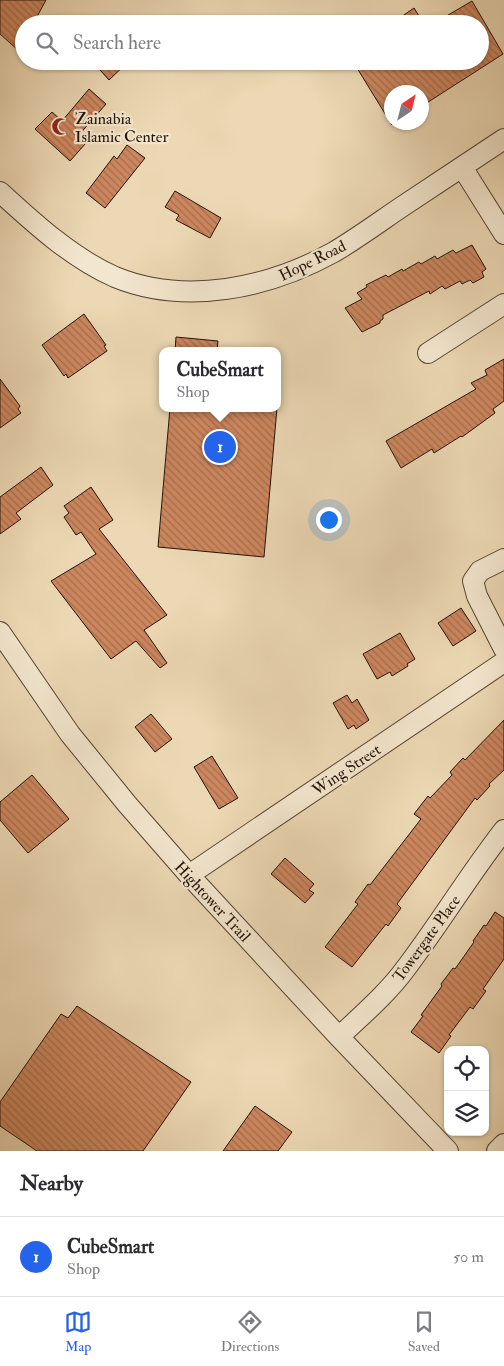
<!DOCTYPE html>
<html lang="en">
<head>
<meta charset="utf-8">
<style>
	:root { --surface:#fff; --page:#f2f2f3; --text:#2b2b33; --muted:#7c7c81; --line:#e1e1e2; --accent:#2563eb }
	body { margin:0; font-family:"IM FELL Double Pica",serif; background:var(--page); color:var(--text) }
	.controls { position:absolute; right:15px; bottom:15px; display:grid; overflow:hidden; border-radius:10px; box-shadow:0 1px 4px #0004 }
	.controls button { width:45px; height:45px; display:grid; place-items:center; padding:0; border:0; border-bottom:1px solid var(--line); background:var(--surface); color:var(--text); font:25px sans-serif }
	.compass { position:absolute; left:384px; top:85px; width:45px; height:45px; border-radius:50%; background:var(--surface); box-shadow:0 1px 4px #0004; rotate:35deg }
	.you { position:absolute; left:328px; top:519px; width:18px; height:18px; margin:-12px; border:4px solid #fff; border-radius:50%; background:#1a73e8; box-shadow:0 0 0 8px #1a73e833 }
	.badge { display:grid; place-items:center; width:32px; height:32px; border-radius:50%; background:var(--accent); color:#fff; font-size:16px; font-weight:700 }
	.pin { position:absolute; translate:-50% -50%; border:2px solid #fff; box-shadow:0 1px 5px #0006 }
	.popup { position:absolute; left:159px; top:347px; width:122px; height:65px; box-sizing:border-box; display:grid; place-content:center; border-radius:10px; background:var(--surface); filter:drop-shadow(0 1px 4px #0005); font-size:16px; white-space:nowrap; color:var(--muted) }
	.popup b { font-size:19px; color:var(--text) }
	.popup::after { content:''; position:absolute; left:50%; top:100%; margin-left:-10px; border:10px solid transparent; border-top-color:var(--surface) }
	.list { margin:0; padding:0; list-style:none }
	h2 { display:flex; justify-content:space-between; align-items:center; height:65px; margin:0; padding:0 20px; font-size:21px }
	h2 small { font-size:16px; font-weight:400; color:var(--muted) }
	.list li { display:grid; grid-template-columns:32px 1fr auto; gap:15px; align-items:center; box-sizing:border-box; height:80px; padding:0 20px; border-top:1px solid var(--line) }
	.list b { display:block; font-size:19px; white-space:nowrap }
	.list p { margin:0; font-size:16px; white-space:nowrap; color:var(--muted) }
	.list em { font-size:16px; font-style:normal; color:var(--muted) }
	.icon { flex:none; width:28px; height:28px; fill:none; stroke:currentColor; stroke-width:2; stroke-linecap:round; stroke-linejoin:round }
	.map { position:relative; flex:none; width:504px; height:1151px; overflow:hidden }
	.search { position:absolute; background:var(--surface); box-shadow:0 1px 4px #0004; left:15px; right:15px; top:15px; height:55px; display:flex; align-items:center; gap:12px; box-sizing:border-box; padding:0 18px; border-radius:28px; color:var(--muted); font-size:19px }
	.sheet { height:145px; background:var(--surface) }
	nav { display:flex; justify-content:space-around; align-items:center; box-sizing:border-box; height:70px; border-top:1px solid var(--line); background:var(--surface); font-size:14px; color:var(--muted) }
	nav a { display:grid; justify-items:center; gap:2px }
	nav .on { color:var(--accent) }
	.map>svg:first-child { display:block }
	.building { fill:url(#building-back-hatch); stroke:#231206 }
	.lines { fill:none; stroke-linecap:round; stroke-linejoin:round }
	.minor-casing { stroke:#554432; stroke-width:22 }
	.minor { stroke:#f3e6ce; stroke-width:20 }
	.labels { text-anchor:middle; stroke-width:4.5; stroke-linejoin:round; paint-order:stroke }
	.poi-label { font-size:16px; fill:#231206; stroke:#f3e6ce; text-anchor:start }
	.street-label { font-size:16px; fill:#231206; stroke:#f3e6ce }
</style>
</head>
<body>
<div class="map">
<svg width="504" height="1151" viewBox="0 0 504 1151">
	<defs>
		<pattern id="building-back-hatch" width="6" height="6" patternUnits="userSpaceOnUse" patternTransform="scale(1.25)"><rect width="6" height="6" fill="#cd875f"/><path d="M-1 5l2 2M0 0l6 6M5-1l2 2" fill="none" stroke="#a66d4c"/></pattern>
	</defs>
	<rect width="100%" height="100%" fill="#ecd8b4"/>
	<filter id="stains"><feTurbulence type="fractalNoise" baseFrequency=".004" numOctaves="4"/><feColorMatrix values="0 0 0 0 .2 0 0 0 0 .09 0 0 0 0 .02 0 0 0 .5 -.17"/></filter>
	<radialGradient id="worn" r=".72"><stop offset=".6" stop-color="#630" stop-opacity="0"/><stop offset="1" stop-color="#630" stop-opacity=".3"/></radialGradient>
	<path class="building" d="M0 0H46L33 24H24V42L19 51 0 34Z
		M472 1 503 54 422 106V92H392V125L357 68 368 61H480V24H433Z
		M414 8 424 24H391Z
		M92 61H129L109 80Z
		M89 89 106 104 78 136 86 143 70 161 35 129 52 112 62 121Z
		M127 145 145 158 105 208 86 193 114 156 117 159Z
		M175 191 221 218 210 238 176 220 179 215 165 207Z
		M472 245 486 269 482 272 484 277 473 283 470 280 462 284 460 281 445 289 442 286 430 294 429 291 383 315V319L380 321V323L362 332 345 308 362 299 357 293 367 287 366 285 386 275 388 277 402 269 403 271 419 262 421 264 435 256 437 259 453 250 456 253Z
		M84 314 106 345 104 346 107 351 68 378 66 374 64 376 42 345Z
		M176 337 218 341 217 351H175Z
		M504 359V401L493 409 495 413 462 437 461 436 434 453 432 449 401 468 386 441 476 389 471 383 487 375 485 370Z
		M0 379 20 406 18 409 21 413 0 428Z
		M170 408H277L264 557 158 547Z
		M41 467 53 485 16 513 21 519 0 534V497Z
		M91 487 113 520 99 529 167 615 144 630 167 663 160 668 136 641 111 659 51 581 96 554 81 532 76 535 64 517 69 513 64 506Z
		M461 608 476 631 453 646 438 623Z
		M400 633 415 659 407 664 408 666 392 676 390 672 377 679 363 654Z
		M347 695 352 703 357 699 369 720 356 729 354 725 348 729 333 703Z
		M151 714 172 739 155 752 135 727Z
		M504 720V770L489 784 490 786 477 800 475 798 397 904 401 908 388 926 386 924 352 967 325 947 358 904 355 902 368 884 370 885 421 819 414 814 428 796 430 798 452 775 450 772 463 758 465 760Z
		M212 756 238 798 219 809 194 767Z
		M32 775 69 819 28 853 0 820V802Z
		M285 858 314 884 309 890 314 893 305 903 271 874Z
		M495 912 504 918V959L483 989 486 991 473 1009 470 1007 449 1035 451 1036 439 1053 411 1032 423 1016 421 1015 442 986 441 984 453 968 455 969 474 942 473 941 484 925 486 926Z
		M77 1006 191 1082 143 1151H37L0 1126V1102L61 1014 68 1018Z
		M255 1106 292 1132 278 1151H223Z"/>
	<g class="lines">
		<defs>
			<path id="minor" d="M462 167 504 234
				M0 192C35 224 72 258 115 277 186 306 269 288 334 252 356 239 378 223 400 208 435 185 469 162 504 139
				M428 353 504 304
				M504 559 480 571 473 581 477 596 504 649
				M0 632 70 734 127 804 189 875 339 1037 448 1151
				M189 875 504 662
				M339 1037C362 1015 387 994 406 968 440 923 469 875 504 830
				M497 1151 504 1144"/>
		</defs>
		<use href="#minor" class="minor-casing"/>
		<use href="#minor" class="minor"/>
	</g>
	<defs>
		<symbol id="mosque-bare" viewBox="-9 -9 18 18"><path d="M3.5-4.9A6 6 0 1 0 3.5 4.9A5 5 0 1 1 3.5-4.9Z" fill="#8f2418" stroke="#f3e6ce" stroke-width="2.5" paint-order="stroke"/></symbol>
	</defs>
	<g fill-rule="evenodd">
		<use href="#mosque-bare" x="48" y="114" width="25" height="25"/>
	</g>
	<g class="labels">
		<g class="poi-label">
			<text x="75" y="124">Zainabia<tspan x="75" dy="18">Islamic Center</tspan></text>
		</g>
		<g class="street-label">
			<text transform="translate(312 260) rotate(-26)" y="6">Hope Road</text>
			<text transform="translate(346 769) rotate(-34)" y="6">Wing Street</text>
			<text transform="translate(213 901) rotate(47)" y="6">Hightower Trail</text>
			<text transform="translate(426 938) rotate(-54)" y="6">Towergate Place</text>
		</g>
	</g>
	<rect width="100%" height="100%" filter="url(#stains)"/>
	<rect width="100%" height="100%" fill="url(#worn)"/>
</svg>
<div class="controls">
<button><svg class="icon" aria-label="locate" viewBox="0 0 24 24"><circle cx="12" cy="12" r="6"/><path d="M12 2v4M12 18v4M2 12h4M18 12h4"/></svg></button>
<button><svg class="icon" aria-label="layers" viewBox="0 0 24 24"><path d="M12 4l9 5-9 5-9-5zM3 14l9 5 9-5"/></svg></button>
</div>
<svg class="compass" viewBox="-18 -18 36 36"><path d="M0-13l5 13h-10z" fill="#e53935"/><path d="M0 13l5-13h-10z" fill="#7c7c81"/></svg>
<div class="you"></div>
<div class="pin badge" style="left:220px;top:447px">1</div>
<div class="popup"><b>CubeSmart</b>Shop</div>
<div class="search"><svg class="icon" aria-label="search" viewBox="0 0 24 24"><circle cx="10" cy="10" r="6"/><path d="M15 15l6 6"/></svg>Search here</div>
</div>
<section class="sheet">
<h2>Nearby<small></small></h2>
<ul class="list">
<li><span class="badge">1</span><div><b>CubeSmart</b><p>Shop</p></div><em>50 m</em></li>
</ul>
</section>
<nav>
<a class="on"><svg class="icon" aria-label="map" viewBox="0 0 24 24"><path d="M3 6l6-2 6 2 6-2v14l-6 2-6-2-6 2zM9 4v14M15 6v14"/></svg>Map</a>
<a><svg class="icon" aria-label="directions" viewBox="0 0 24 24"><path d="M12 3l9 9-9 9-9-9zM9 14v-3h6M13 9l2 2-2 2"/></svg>Directions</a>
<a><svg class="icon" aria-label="saved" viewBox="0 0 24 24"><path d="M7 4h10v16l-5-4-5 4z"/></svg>Saved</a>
</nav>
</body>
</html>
